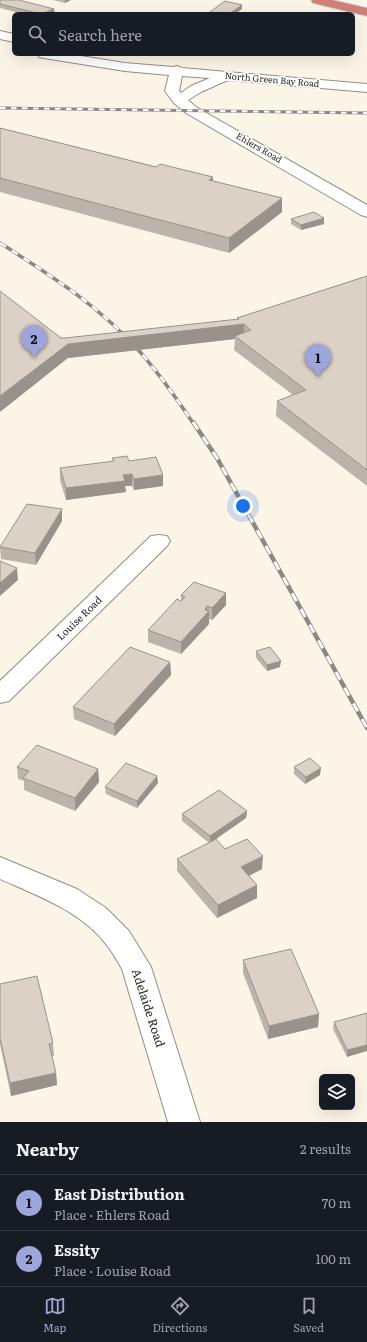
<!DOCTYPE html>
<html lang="en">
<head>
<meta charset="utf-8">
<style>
	:root { --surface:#171b24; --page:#242831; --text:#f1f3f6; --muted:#9ea1a6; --line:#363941; --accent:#9ea5da }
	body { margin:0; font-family:Literata,serif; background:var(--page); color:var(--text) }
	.controls { position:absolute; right:12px; bottom:12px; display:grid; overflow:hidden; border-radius:6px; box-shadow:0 4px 16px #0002 }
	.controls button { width:36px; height:36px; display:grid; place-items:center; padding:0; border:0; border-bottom:1px solid var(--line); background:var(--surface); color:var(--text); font:20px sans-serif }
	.you { position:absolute; left:243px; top:506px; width:14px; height:14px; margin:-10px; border:3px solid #fff; border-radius:50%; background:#1a73e8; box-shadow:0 0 0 6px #1a73e833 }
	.badge { display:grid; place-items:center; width:26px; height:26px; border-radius:50%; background:var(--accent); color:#111; font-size:13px; font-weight:700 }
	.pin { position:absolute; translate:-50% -33px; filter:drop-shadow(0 1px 2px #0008) }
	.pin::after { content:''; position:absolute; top:21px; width:14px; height:12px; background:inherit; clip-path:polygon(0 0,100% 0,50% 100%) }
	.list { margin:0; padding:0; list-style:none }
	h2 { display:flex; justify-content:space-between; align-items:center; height:52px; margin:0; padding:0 16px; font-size:17px }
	h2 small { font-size:13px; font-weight:400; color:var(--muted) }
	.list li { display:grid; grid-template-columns:26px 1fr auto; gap:12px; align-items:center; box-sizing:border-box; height:56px; padding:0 16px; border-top:1px solid var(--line) }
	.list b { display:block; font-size:15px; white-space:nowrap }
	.list p { margin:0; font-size:13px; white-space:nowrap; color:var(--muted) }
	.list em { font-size:13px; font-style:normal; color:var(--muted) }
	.icon { flex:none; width:22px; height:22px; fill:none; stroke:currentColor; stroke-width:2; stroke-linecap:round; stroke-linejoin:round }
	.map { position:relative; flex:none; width:367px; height:1122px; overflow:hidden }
	.search { position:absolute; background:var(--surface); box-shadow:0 4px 16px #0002; left:12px; right:12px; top:12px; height:44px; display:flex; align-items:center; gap:10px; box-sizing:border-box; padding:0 14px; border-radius:6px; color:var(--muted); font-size:15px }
	.sheet { height:164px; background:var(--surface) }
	nav { display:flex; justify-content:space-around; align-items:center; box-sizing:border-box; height:56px; border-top:1px solid var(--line); background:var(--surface); font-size:11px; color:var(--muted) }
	nav a { display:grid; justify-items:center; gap:2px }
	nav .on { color:var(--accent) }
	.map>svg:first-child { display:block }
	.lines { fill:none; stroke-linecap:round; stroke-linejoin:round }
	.minor-casing { stroke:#948f83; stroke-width:2 }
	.highway-casing { stroke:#d5d4d3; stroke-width:2 }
	.minor { fill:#fff; fill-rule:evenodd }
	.highway { fill:#d2817a; fill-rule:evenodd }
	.rail-far2-casing { stroke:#8d8980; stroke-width:3 }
	.rail-far1-casing { stroke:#8d8980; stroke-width:3.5 }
	.rail-casing { stroke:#8d8980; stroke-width:4.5 }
	.rail-far2 { stroke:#fff; stroke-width:2; stroke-dasharray:5.5; stroke-linecap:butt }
	.rail-far1 { stroke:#fff; stroke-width:2.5; stroke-dasharray:7; stroke-linecap:butt }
	.rail { stroke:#fff; stroke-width:3; stroke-dasharray:9; stroke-linecap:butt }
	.wall { fill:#bcb4aa }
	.shaded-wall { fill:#99928b }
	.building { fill:#dbd1c6; stroke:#99928b }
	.labels { text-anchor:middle; stroke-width:3.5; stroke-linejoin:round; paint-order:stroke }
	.far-street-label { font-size:9px; fill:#2c2a25; stroke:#fff }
	.street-label { font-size:10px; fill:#2c2a25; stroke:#fff }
	.near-street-label { font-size:12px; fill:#2c2a25; stroke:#fff }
</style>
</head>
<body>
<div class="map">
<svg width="367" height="1122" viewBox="0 0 367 1122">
	<rect width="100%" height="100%" fill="#fbf5e8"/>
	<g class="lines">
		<defs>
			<path id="minor" d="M0 31 14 34V42L0 39Z
				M38 54H68L125 63 173 67 177 66 182 68 367 84V92L228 80 201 92 188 100 196 107 367 205V217L361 215 186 113 174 103 165 91 169 75 125 71 44 58 39 57ZM182 76 210 78 191 86 181 93 179 91Z
				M159 535 167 536 170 541 167 546 9 701 0 703V681L151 536Z
				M0 857 77 889 106 908 129 931 151 967 200 1122H168L122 969C118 962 114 955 109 948 84 912 38 896 0 879Z"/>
			<path id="highway" d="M311 0H332L367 8V16L313 3Z"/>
		</defs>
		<use href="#minor" class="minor-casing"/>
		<use href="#highway" class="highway-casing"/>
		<use href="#minor" class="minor"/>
		<use href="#highway" class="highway"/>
		<defs>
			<path id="rail-far2" d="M0 108 367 113"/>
			<path id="rail-far1" d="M0 243C50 275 101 307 141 353 160 375 177 399 193 423"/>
			<path id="rail" d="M193 422 217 458 367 728"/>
		</defs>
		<use href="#rail-far2" class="rail-far2-casing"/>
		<use href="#rail-far1" class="rail-far1-casing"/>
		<use href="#rail" class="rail-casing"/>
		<use href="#rail-far2" class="rail-far2"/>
		<use href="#rail-far1" class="rail-far1"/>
		<use href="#rail" class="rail"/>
	</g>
	<path class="wall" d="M0 0 55 13 53 14H23L0 8Z
		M53 0H71L65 3Z
		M0 128 282 198V212L229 253 0 192Z
		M291 219 324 224 301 230 291 224Z
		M367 276V486L276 416 277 401 293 395 234 350 235 339 68 358 61 338H65L237 320V318Z
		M112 458 129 461 163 475V486L134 490 132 486H125L126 492 66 500 60 480V468L113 462Z
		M62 521 36 565 1 559 0 547Z
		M226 593V605L212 620 209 619V624L181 654 148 642V630L181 600V595Z
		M256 651 280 667 267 671 256 658Z
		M170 662 171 675 115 736 74 719 73 707Z
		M17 767 98 769 99 782 75 811 24 790V781L18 779Z
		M294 767 320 775 305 784 294 774Z
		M157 776 158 783 137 808 106 794 105 787Z
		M247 811 246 818 212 842 262 869 249 875 257 885V898L217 918 177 871V859L209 843 182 821V814Z
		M243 960 319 1014 318 1027 268 1039 243 973Z
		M0 984 53 1043 54 1056H52L56 1073 57 1085 11 1096 0 1044Z
		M367 1013 347 1057 333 1029 334 1022Z"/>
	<path class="shaded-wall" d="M65 0H71L65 3Z
		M242 5V9L235 14H229Z
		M54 9 55 13 53 14H42Z
		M213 177V191L209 180Z
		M282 198V212L229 253V238Z
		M324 218V224L301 230V225Z
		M244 324V338L235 336V339L68 358 0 412V396L68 344Z
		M132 474V486H125L126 492 66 500V488L123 475Z
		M163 475V486L134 490V479Z
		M62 509V521L36 565 35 553Z
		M17 568 18 580 0 596V583Z
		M226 593V605L212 620V608Z
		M207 606V614L209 611V624L181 654V642Z
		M281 661 280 667 267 671V665Z
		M170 662 171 675 115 736 114 724Z
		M321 768 320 775 305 784 306 777Z
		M98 769 99 782 75 811V798Z
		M157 776 158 783 137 808V801Z
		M247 811 246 818 210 843V836Z
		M263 856 262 869 241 880V867Z
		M257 885V898L217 918 218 905Z
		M319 1014 318 1027 268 1039 269 1026Z
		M367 1045V1051L347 1057V1050Z
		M56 1073 57 1085 11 1096 10 1083Z"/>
	<path class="building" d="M0 0H19L54 9 41 14 0 4Z
		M225 1 242 5 229 14H207Z
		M0 128 156 167 160 164 213 177 209 180 282 198 229 238 0 178Z
		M314 212 324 218 301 225 291 219Z
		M367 276V470L277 401 306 390 235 336 251 330 244 324 68 344 0 396V291L61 338H65L239 319 237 318Z
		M127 456 129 461 156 457 163 475 134 479 132 474 123 475 125 481 66 488 60 468 114 461 112 458Z
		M27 504 62 509 35 553 0 547Z
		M0 561 17 568 0 583Z
		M194 582 226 593 212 608 207 606 205 610 209 611 181 642 148 630 177 599 181 601 185 597 181 595Z
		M130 647 170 662 114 724 73 707Z
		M270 647 281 661 267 665 256 651Z
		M37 745 98 769 75 798 23 778 29 771 17 767Z
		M310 758 321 768 306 777 294 767Z
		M126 763 157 776 137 801 105 787Z
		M219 790 247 811 210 836 182 814Z
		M216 839 225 849 247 839 263 856 241 867 257 885 218 905 177 859Z
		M291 949 319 1014 269 1026 243 960Z
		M37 976 53 1043 49 1044 56 1073 10 1083 0 1038V984Z
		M367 1013V1045L347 1050 334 1022Z"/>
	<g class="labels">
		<g class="far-street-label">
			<text transform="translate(272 80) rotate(5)" y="3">North Green Bay Road</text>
			<text transform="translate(259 148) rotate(30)" y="3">Ehlers Road</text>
		</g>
		<g class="street-label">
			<text transform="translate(79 618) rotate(-44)" y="4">Louise Road</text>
		</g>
		<g class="near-street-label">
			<text transform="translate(148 1008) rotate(72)" y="4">Adelaide Road</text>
		</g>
	</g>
</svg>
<div class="controls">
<button><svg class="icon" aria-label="layers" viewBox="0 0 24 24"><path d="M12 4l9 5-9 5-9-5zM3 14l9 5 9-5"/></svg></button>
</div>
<div class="you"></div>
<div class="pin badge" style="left:318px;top:377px">1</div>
<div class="pin badge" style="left:34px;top:358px">2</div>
<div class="search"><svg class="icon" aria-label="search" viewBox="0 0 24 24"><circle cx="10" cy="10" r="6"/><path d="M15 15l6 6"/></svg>Search here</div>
</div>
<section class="sheet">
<h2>Nearby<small>2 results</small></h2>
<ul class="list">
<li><span class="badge">1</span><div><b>East Distribution</b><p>Place · Ehlers Road</p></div><em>70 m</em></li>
<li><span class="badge">2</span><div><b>Essity</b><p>Place · Louise Road</p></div><em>100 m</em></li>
</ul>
</section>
<nav>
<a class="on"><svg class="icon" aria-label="map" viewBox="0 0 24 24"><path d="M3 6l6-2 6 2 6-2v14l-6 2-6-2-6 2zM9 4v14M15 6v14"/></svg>Map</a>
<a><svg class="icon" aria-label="directions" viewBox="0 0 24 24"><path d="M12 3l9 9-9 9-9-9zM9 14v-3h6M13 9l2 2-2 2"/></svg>Directions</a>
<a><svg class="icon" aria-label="saved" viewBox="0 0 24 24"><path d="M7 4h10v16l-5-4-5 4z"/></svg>Saved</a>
</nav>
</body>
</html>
